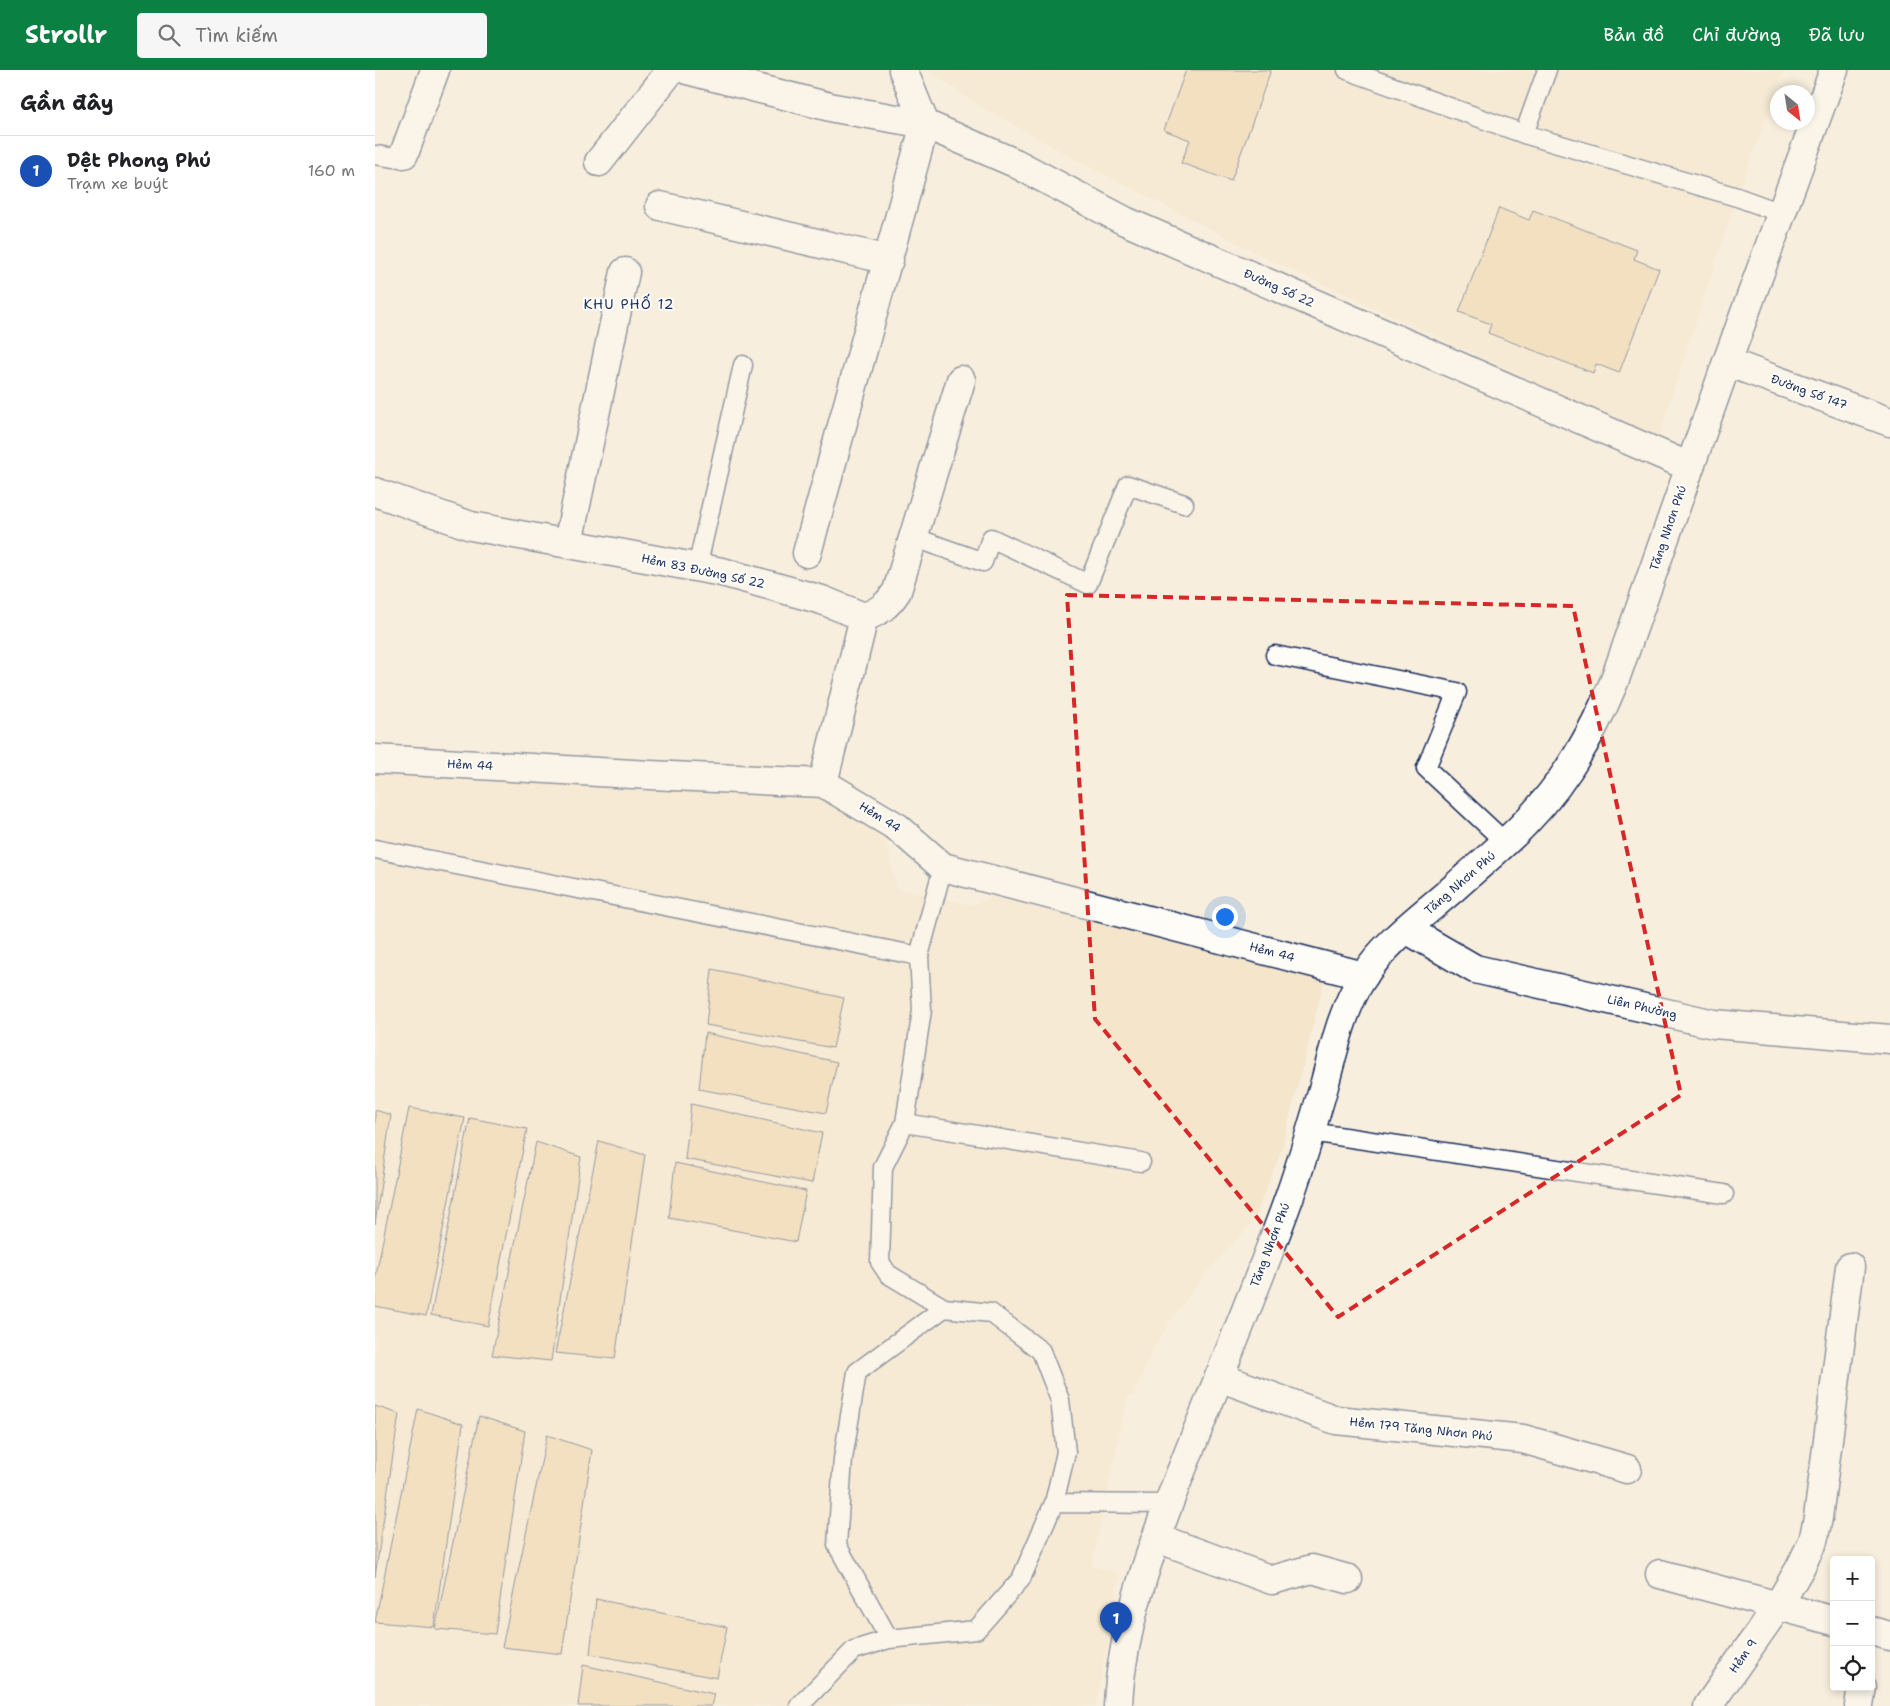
<!DOCTYPE html>
<html lang="vi">
<head>
<meta charset="utf-8">
<style>
	:root { --surface:#fff; --page:#f6f6f6; --text:#202124; --muted:#757577; --line:#e0e0e0; --accent:#0b8043 }
	body { margin:0; font-family:"Shantell Sans",sans-serif; background:var(--page); color:var(--text) }
	.controls { position:absolute; right:15px; bottom:15px; display:grid; overflow:hidden; border-radius:5px; box-shadow:0 2px 8px #0003 }
	.controls button { width:45px; height:45px; display:grid; place-items:center; padding:0; border:0; border-bottom:1px solid var(--line); background:var(--surface); color:var(--text); font:25px sans-serif }
	.compass { position:absolute; left:1395px; top:15px; width:45px; height:45px; border-radius:50%; background:var(--surface); box-shadow:0 2px 8px #0003; rotate:150deg }
	.you { position:absolute; left:849px; top:846px; width:18px; height:18px; margin:-12px; border:4px solid #fff; border-radius:50%; background:#1a73e8; box-shadow:0 0 0 8px #1a73e833 }
	.badge { display:grid; place-items:center; width:32px; height:32px; border-radius:50%; background:var(--accent); color:#fff; font-size:16px; font-weight:700 }
	.pin { position:absolute; translate:-50% -41px; filter:drop-shadow(0 1px 2px #0008) }
	.pin::after { content:''; position:absolute; top:26px; width:18px; height:15px; background:inherit; clip-path:polygon(0 0,100% 0,50% 100%) }
	.list { margin:0; padding:0; list-style:none }
	h2 { display:flex; justify-content:space-between; align-items:center; height:65px; margin:0; padding:0 20px; font-size:21px }
	h2 small { font-size:16px; font-weight:400; color:var(--muted) }
	.list li { display:grid; grid-template-columns:32px 1fr auto; gap:15px; align-items:center; box-sizing:border-box; height:70px; padding:0 20px; border-top:1px solid var(--line) }
	.list b { display:block; font-size:19px; white-space:nowrap }
	.list p { margin:0; font-size:16px; white-space:nowrap; color:var(--muted) }
	.list em { font-size:16px; font-style:normal; color:var(--muted) }
	.icon { flex:none; width:28px; height:28px; fill:none; stroke:currentColor; stroke-width:2; stroke-linecap:round; stroke-linejoin:round }
	.map { position:relative; flex:none; width:1515px; height:1636px; overflow:hidden }
	header { display:flex; align-items:center; gap:30px; box-sizing:border-box; height:70px; padding:0 25px; background:var(--accent); color:#fff }
	header strong { font-size:24px }
	nav { display:flex; gap:28px; margin-inline-start:auto; font-size:18px }
	.search { width:350px; height:45px; background:var(--page); display:flex; align-items:center; gap:12px; box-sizing:border-box; padding:0 18px; border-radius:5px; color:var(--muted); font-size:19px }
	main { display:flex }
	aside { flex:1; background:var(--surface) }
	.map>svg:first-child { display:block }
	.built { fill:#f4e5cb }
	.building { fill:#eccfa0; stroke:#1b2f5e }
	.lines { fill:none; stroke-linecap:round; stroke-linejoin:round }
	.lane-casing { stroke:#1b2f5e; stroke-width:21 }
	.street-casing { stroke:#1b2f5e; stroke-width:31 }
	.secondary-casing { stroke:#1b2f5e; stroke-width:31 }
	.lane { stroke:#fdfcf7; stroke-width:18 }
	.street { stroke:#fdfcf7; stroke-width:28 }
	.secondary { stroke:#fdfcf7; stroke-width:28 }
	.marked { fill:none; stroke:#d62828; stroke-width:4; stroke-dasharray:10 6; stroke-linejoin:round }
	.labels { text-anchor:middle; stroke-width:4; stroke-linejoin:round; paint-order:stroke }
	.street-label { font-size:12px; fill:#1b2f5e; stroke:#fdfcf7 }
	.neighbourhood-label { font-size:14px; letter-spacing:1px; fill:#1b2f5e; stroke:#fdfcf7 }
</style>
</head>
<body>
<header>
<strong>Strollr</strong>
<div class="search"><svg class="icon" aria-label="search" viewBox="0 0 24 24"><circle cx="10" cy="10" r="6"/><path d="M15 15l6 6"/></svg>Tìm kiếm</div>
<nav><a>Bản đồ</a><a>Chỉ đường</a><a>Đã lưu</a></nav>
</header>
<main>
<aside>
<h2>Gần đây<small></small></h2>
<ul class="list">
<li><span class="badge" style="background:#1a4fb4">1</span><div><b>Dệt Phong Phú</b><p>Trạm xe buýt</p></div><em>160 m</em></li>
</ul>
</aside>
<div class="map">
<svg width="1515" height="1636" viewBox="0 0 1515 1636">
	<rect width="100%" height="100%" fill="#f8eedd"/>
	<filter id="ink" filterUnits="userSpaceOnUse"><feTurbulence type="fractalNoise" baseFrequency=".02" numOctaves="2"/><feDisplacementMap in="SourceGraphic" scale="10" xChannelSelector="R" yChannelSelector="G"/><feConvolveMatrix kernelMatrix="1 2 1 2 8 2 1 2 1" color-interpolation-filters="sRGB"/></filter>
	<g filter="url(#ink)">
		<path class="built" d="M551 0H1409L1362 127 1283 369 893 189 707 93 608 38Z
			M0 694 436 720 510 763 521 818 597 835 620 826 950 908 906 1081 878 1152 830 1205 798 1247 775 1285 759 1326H753L717 1496 745 1503 721 1636H0Z"/>
		<path class="building" d="M811 0H896L856 111 806 93 815 70 789 60Z
			M1124 138 1154 150 1158 140 1262 180 1259 189 1284 199 1244 303 1221 294 1218 303 1113 263 1116 254 1084 242Z
			M337 899 469 928 458 978 331 955Z
			M330 963 462 992 451 1043 324 1019Z
			M316 1034 447 1063 437 1113 310 1089Z
			M34 1038 90 1048 51 1246 0 1236V1210Z
			M0 1040 16 1045 0 1154Z
			M95 1048 152 1059 113 1256 56 1245Z
			M224 1071 270 1085 240 1289 180 1283Z
			M161 1072 206 1087 176 1291 117 1285Z
			M300 1093 431 1121 421 1172 294 1148Z
			M0 1336 24 1344 0 1507Z
			M43 1339 88 1354 59 1557 0 1552Z
			M104 1346 150 1361 120 1564 60 1559Z
			M172 1365 217 1380 187 1584 127 1577Z
			M221 1529 352 1557 342 1608 215 1584Z
			M208 1595 339 1624 336 1636H203Z"/>
		<g class="lines">
			<defs>
				<path id="lane" d="M972 0 1149 64 1362 127 1406 143
					M1149 64 1172 0
					M0 85 20 88 29 84
					M538 467 608 492 616 468 713 514 753 415 809 434
					M322 498 368 295
					M900 585 1082 622 1051 698 1131 773
					M0 779 544 886
					M530 1053 766 1092
					M936 1062 1349 1124
					M679 1433 793 1434
					M514 1569 462 1475 468 1389 482 1302 569 1238
					M424 1636 479 1580 514 1569 601 1560 646 1509 679 1433 691 1382 685 1330 666 1281 616 1243 569 1238 513 1204 505 1192 508 1097 530 1053 547 940 544 886 568 797"/>
				<path id="street" d="M312 0 459 38 550 54 432 483
					M528 0 550 54 640 93 750 151 1315 397
					M29 84 60 0
					M224 92 296 0
					M285 136 514 190
					M1352 292 1515 352
					M0 422 96 456 347 502 447 530 489 547 448 713
					M193 473 250 202
					M489 547C504 542 513 535 522 521L586 310
					M0 689 275 705 448 713 522 757 568 797 989 906
					M1031 859 1100 899 1339 954 1515 969
					M844 1307 961 1350 1148 1369 1252 1399
					M782 1468 897 1510 937 1499 973 1509
					M1285 1504 1459 1551
					M1496 1561 1515 1566
					M1333 1636 1403 1536 1425 1498 1438 1471 1443 1448 1475 1197
					M1484 1636 1487 1617"/>
				<path id="secondary" d="M743 1636C746 1554 783 1459 813 1384 847 1299 883 1214 914 1128 927 1091 938 1054 949 1016 959 979 967 940 988 907 1011 871 1048 845 1080 817 1104 795 1131 774 1153 750 1192 710 1218 663 1239 612L1352 292 1459 0"/>
			</defs>
			<use href="#lane" class="lane-casing"/>
			<use href="#street" class="street-casing"/>
			<use href="#secondary" class="secondary-casing"/>
			<use href="#lane" class="lane"/>
			<use href="#street" class="street"/>
			<use href="#secondary" class="secondary"/>
		</g>
	</g>
	<path d="M0 0H1515V1636H0ZM692 525 1198 536 1306 1025 963 1247 720 949Z" fill="#f8eedd" fill-opacity=".55" fill-rule="evenodd"/>
	<path class="marked" d="M692 525 1198 536 1306 1025 963 1247 720 949Z"/>
	<g class="labels">
		<g class="street-label">
			<text transform="translate(904 218) rotate(24)" y="4">Đường Số 22</text>
			<text transform="translate(1434 322) rotate(20)" y="4">Đường Số 147</text>
			<text transform="translate(1293 458) rotate(-71)" y="4">Tăng Nhơn Phú</text>
			<text transform="translate(328 501) rotate(12)" y="4">Hẻm 83 Đường Số 22</text>
			<text transform="translate(95 695) rotate(3)" y="4">Hẻm 44</text>
			<text transform="translate(505 747) rotate(32)" y="4">Hẻm 44</text>
			<text transform="translate(1085 813) rotate(-41)" y="4">Tăng Nhơn Phú</text>
			<text transform="translate(897 882) rotate(15)" y="4">Hẻm 44</text>
			<text transform="translate(1267 937) rotate(13)" y="4">Liên Phường</text>
			<text transform="translate(895 1175) rotate(-69)" y="4">Tăng Nhơn Phú</text>
			<text transform="translate(1046 1359) rotate(6)" y="4">Hẻm 179 Tăng Nhơn Phú</text>
			<text transform="translate(1368 1586) rotate(-55)" y="4">Hẻm 9</text>
		</g>
		<g class="neighbourhood-label">
			<text x="254" y="239">KHU PHỐ 12</text>
		</g>
	</g>
</svg>
<div class="controls">
<button>+</button>
<button>−</button>
<button><svg class="icon" aria-label="locate" viewBox="0 0 24 24"><circle cx="12" cy="12" r="6"/><path d="M12 2v4M12 18v4M2 12h4M18 12h4"/></svg></button>
</div>
<svg class="compass" viewBox="-18 -18 36 36"><path d="M0-13l5 13h-10z" fill="#e53935"/><path d="M0 13l5-13h-10z" fill="#757577"/></svg>
<div class="you"></div>
<div class="pin badge" style="left:741px;top:1573px;background:#1a4fb4">1</div>
</div>
</main>
</body>
</html>
